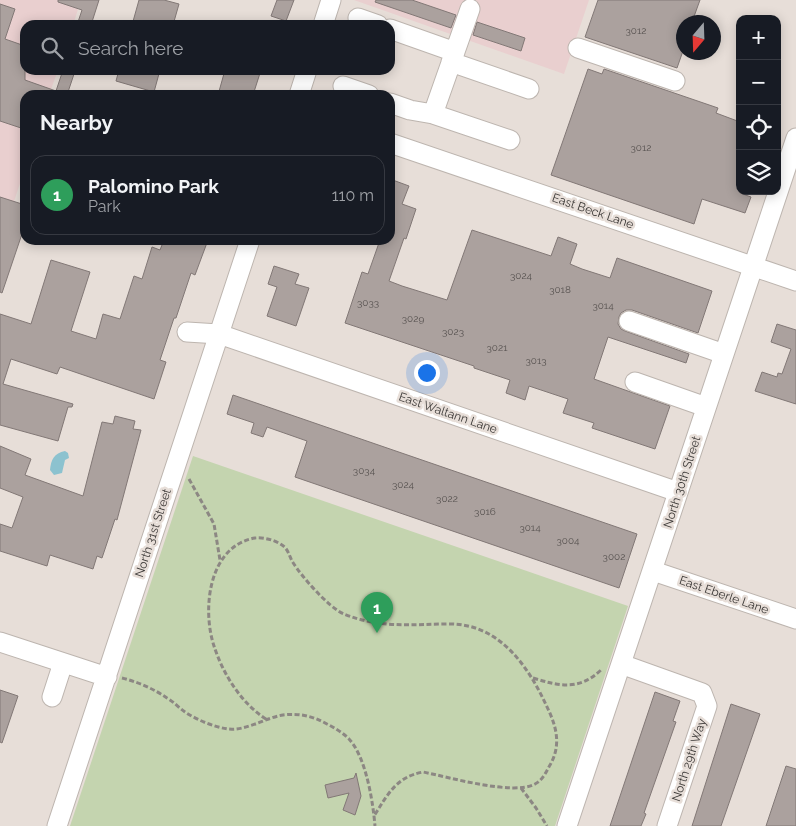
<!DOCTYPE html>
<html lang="en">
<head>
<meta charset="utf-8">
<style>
	:root { --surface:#171b24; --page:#20242c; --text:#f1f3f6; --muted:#9ea1a6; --line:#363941; --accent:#db2777 }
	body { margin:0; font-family:Raleway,sans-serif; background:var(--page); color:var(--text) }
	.controls { position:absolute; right:15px; top:15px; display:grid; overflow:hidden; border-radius:10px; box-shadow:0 2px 12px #0003 }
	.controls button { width:45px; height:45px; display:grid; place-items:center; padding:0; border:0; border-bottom:1px solid var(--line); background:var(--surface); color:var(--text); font:25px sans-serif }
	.compass { position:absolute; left:676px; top:15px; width:45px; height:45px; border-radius:50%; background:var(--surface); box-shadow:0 2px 12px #0003; rotate:199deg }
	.you { position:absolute; left:426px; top:372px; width:18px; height:18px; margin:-12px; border:4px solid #fff; border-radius:50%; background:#1a73e8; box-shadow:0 0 0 8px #1a73e833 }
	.badge { display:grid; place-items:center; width:32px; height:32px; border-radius:50%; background:var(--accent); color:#fff; font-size:16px; font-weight:700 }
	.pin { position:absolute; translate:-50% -41px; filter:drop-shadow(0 1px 2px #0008) }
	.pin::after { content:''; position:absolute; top:26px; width:18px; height:15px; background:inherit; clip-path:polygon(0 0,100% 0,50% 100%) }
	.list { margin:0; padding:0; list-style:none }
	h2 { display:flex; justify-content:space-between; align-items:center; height:65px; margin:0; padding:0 20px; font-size:21px }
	h2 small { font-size:16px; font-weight:400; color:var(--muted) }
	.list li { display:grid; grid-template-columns:32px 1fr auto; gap:15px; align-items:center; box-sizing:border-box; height:80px; margin:0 10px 10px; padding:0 10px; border:1px solid var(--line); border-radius:15px }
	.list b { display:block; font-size:19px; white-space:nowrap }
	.list p { margin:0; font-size:16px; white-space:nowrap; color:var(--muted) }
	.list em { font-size:16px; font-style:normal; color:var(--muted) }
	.icon { flex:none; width:28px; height:28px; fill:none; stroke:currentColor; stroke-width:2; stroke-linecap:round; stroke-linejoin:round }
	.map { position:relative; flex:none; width:796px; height:826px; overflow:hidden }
	.search { position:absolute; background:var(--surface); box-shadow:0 2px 12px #0003; left:20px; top:20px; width:375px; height:55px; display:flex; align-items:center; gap:12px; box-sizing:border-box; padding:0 18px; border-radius:15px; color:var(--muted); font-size:19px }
	.panel { position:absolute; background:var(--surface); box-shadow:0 2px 12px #0003; left:20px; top:90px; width:375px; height:155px; border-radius:15px }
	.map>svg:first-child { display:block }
	.commercial { fill:#e9cfcf }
	.green { fill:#c4d4af }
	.water { fill:#8cc2cf }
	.building { fill:#aba19e; stroke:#827876 }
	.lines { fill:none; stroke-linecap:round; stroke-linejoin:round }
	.minor-casing { stroke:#bdb5af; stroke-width:21 }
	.path { stroke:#8c8783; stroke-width:3; stroke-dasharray:5 2.5; stroke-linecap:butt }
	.minor { stroke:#fff; stroke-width:19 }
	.labels { text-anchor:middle; stroke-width:5; stroke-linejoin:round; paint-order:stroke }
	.number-label { font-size:10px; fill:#575250 }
	.street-label { font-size:12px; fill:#3b3836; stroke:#e7ded8 }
</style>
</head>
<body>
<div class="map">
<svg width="796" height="826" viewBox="0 0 796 826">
	<rect width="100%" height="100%" fill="#e7ded8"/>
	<path class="commercial" d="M0 0H81L73 25H25V70H58L49 95H25V168L0 244Z
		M354 0H589L564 74Z"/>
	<path class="green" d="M193 456 628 606 555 826H70Z"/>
	<path class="water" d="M65 451 68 453 69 458 65 460 62 473 54 475 50 470C51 460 54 453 65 451Z"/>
	<path class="building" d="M58 0H99L91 25H77L82 10 58 2Z
		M139 0H164L179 4 173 25H132Z
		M277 0H294L286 21 271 16Z
		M376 0H412L456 15 451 28 375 2Z
		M598 0H700L692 22H684V48L677 68 585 37Z
		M0 4 15 9 5 39 25 46V80L56 91 63 70 74 74 67 95H25V117L21 128 0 121Z
		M477 22 525 38 521 51 473 35Z
		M588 69 602 74 604 69 718 108 716 113 740 122V193L751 197 745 213 702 199 694 224 551 175Z
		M119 70H160L154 92 116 81Z
		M225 70H261L253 95H218Z
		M390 179 409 186 402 204 416 209 406 239 404 238 389 281 402 286 447 300 472 230 551 256 558 237 577 244 570 264 582 269 610 278 617 258 712 291 698 333 632 310H626L621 313 619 317 618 324 621 329 625 331 689 354 686 363 608 337 594 379 670 406 655 449 592 428 594 423 563 413 568 399 529 386 525 400 506 393 510 380 474 368V366L345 323 362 272 368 274 380 240H390Z
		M0 197 25 205V225L2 293 0 292Z
		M164 240H208L195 275 191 273 176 318H174L160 360 166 362 154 399 60 367 57 374 11 359 3 384 73 404 72 407H68L58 441 0 425V314L31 324 51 260 90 272 71 331 96 339 103 314 120 319 134 276 142 279 152 247 160 250Z
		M274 266 299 274 295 284 309 288 296 326 267 316 277 287 268 284Z
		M777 324 796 330V404L755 391 762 372 777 377 778 373 782 374 791 349 771 342Z
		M233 395 637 534 619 588 295 477 307 441 267 427 263 437 251 433 254 423 227 414Z
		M115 416 135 421 133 429 141 430 117 520 115 519 102 558 97 556 93 569 50 555 47 566 0 551V524L12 528 23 497 0 488V446L31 459 25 475 83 496 102 422 113 424Z
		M0 690 18 696 2 743 0 742Z
		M655 692 680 701 673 721 676 722 644 813 646 814 641 826H610Z
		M731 704 760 714 721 826H692Z
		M786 766 796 769V826H766Z
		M356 773 361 796 355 815 343 810 349 793 328 798 325 785 354 778Z"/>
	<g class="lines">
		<defs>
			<path id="minor" d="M470 9 433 114 510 140
				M358 18 378 25
				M323 25 331 0
				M390 29 455 52
				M578 48 675 81
				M451 62 529 89
				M343 86 369 95
				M299 95 307 70
				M390 103 410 110 433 114
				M390 143 796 281
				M629 321 724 354
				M187 332 219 334 678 492
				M635 382 706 407
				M653 571 796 619
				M0 642 107 677
				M621 664 702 693 707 706 667 826
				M52 697 63 663
				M57 826 250 240
				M567 826 796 138"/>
		</defs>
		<use href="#minor" class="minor-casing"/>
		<path class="path" d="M189 479 214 524 220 560
			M122 678C138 682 154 689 167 698 174 702 179 708 185 712 197 720 214 727 228 729 246 731 265 718 283 715 299 713 313 716 327 724 335 728 343 733 349 739 366 757 373 802 375 826
			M533 678C559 686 579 691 601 670
			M266 719C241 703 223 674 214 646 202 610 208 546 255 538 263 537 275 540 282 545 288 549 289 555 292 561 301 576 329 608 344 614 381 629 412 624 450 624 500 624 529 667 548 709 557 728 561 746 550 765 546 772 543 780 535 784 513 796 449 777 423 772 396 777 388 794 374 816
			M521 788 536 808 547 826"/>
		<use href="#minor" class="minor"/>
	</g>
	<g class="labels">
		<g class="number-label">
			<text x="636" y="34">3012</text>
			<text x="641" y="151">3012</text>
			<text x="521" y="279">3024</text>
			<text x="560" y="293">3018</text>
			<text x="368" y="306">3033</text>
			<text x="603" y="309">3014</text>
			<text x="413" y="322">3029</text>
			<text x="453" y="335">3023</text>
			<text x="497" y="351">3021</text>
			<text x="536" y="364">3013</text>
			<text x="364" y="474">3034</text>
			<text x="403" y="488">3024</text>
			<text x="447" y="502">3022</text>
			<text x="485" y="515">3016</text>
			<text x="530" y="531">3014</text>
			<text x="568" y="544">3004</text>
			<text x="614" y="560">3002</text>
		</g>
		<g class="street-label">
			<text transform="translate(593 211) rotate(19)" y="4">East Beck Lane</text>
			<text transform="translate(448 413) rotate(19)" y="4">East Waltann Lane</text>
			<text transform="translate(682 482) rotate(-72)" y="4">North 30th Street</text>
			<text transform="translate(153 533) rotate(-72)" y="4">North 31st Street</text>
			<text transform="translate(724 595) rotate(19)" y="4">East Eberle Lane</text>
			<text transform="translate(689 760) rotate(-72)" y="4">North 29th Way</text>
		</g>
	</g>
</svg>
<div class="controls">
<button>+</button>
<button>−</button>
<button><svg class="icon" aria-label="locate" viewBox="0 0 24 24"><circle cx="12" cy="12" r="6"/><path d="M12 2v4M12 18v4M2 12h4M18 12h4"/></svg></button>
<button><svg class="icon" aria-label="layers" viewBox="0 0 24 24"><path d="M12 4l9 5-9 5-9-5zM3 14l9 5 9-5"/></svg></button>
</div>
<svg class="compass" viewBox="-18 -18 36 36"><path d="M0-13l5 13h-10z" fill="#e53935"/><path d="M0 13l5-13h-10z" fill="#9ea1a6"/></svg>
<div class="you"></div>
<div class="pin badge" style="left:377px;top:633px;background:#2e9e5b">1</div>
<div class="search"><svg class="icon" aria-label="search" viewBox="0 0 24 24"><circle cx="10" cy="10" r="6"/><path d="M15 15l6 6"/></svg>Search here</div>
<section class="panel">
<h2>Nearby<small></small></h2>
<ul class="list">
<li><span class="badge" style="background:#2e9e5b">1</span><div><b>Palomino Park</b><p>Park</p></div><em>110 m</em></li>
</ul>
</section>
</div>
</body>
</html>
